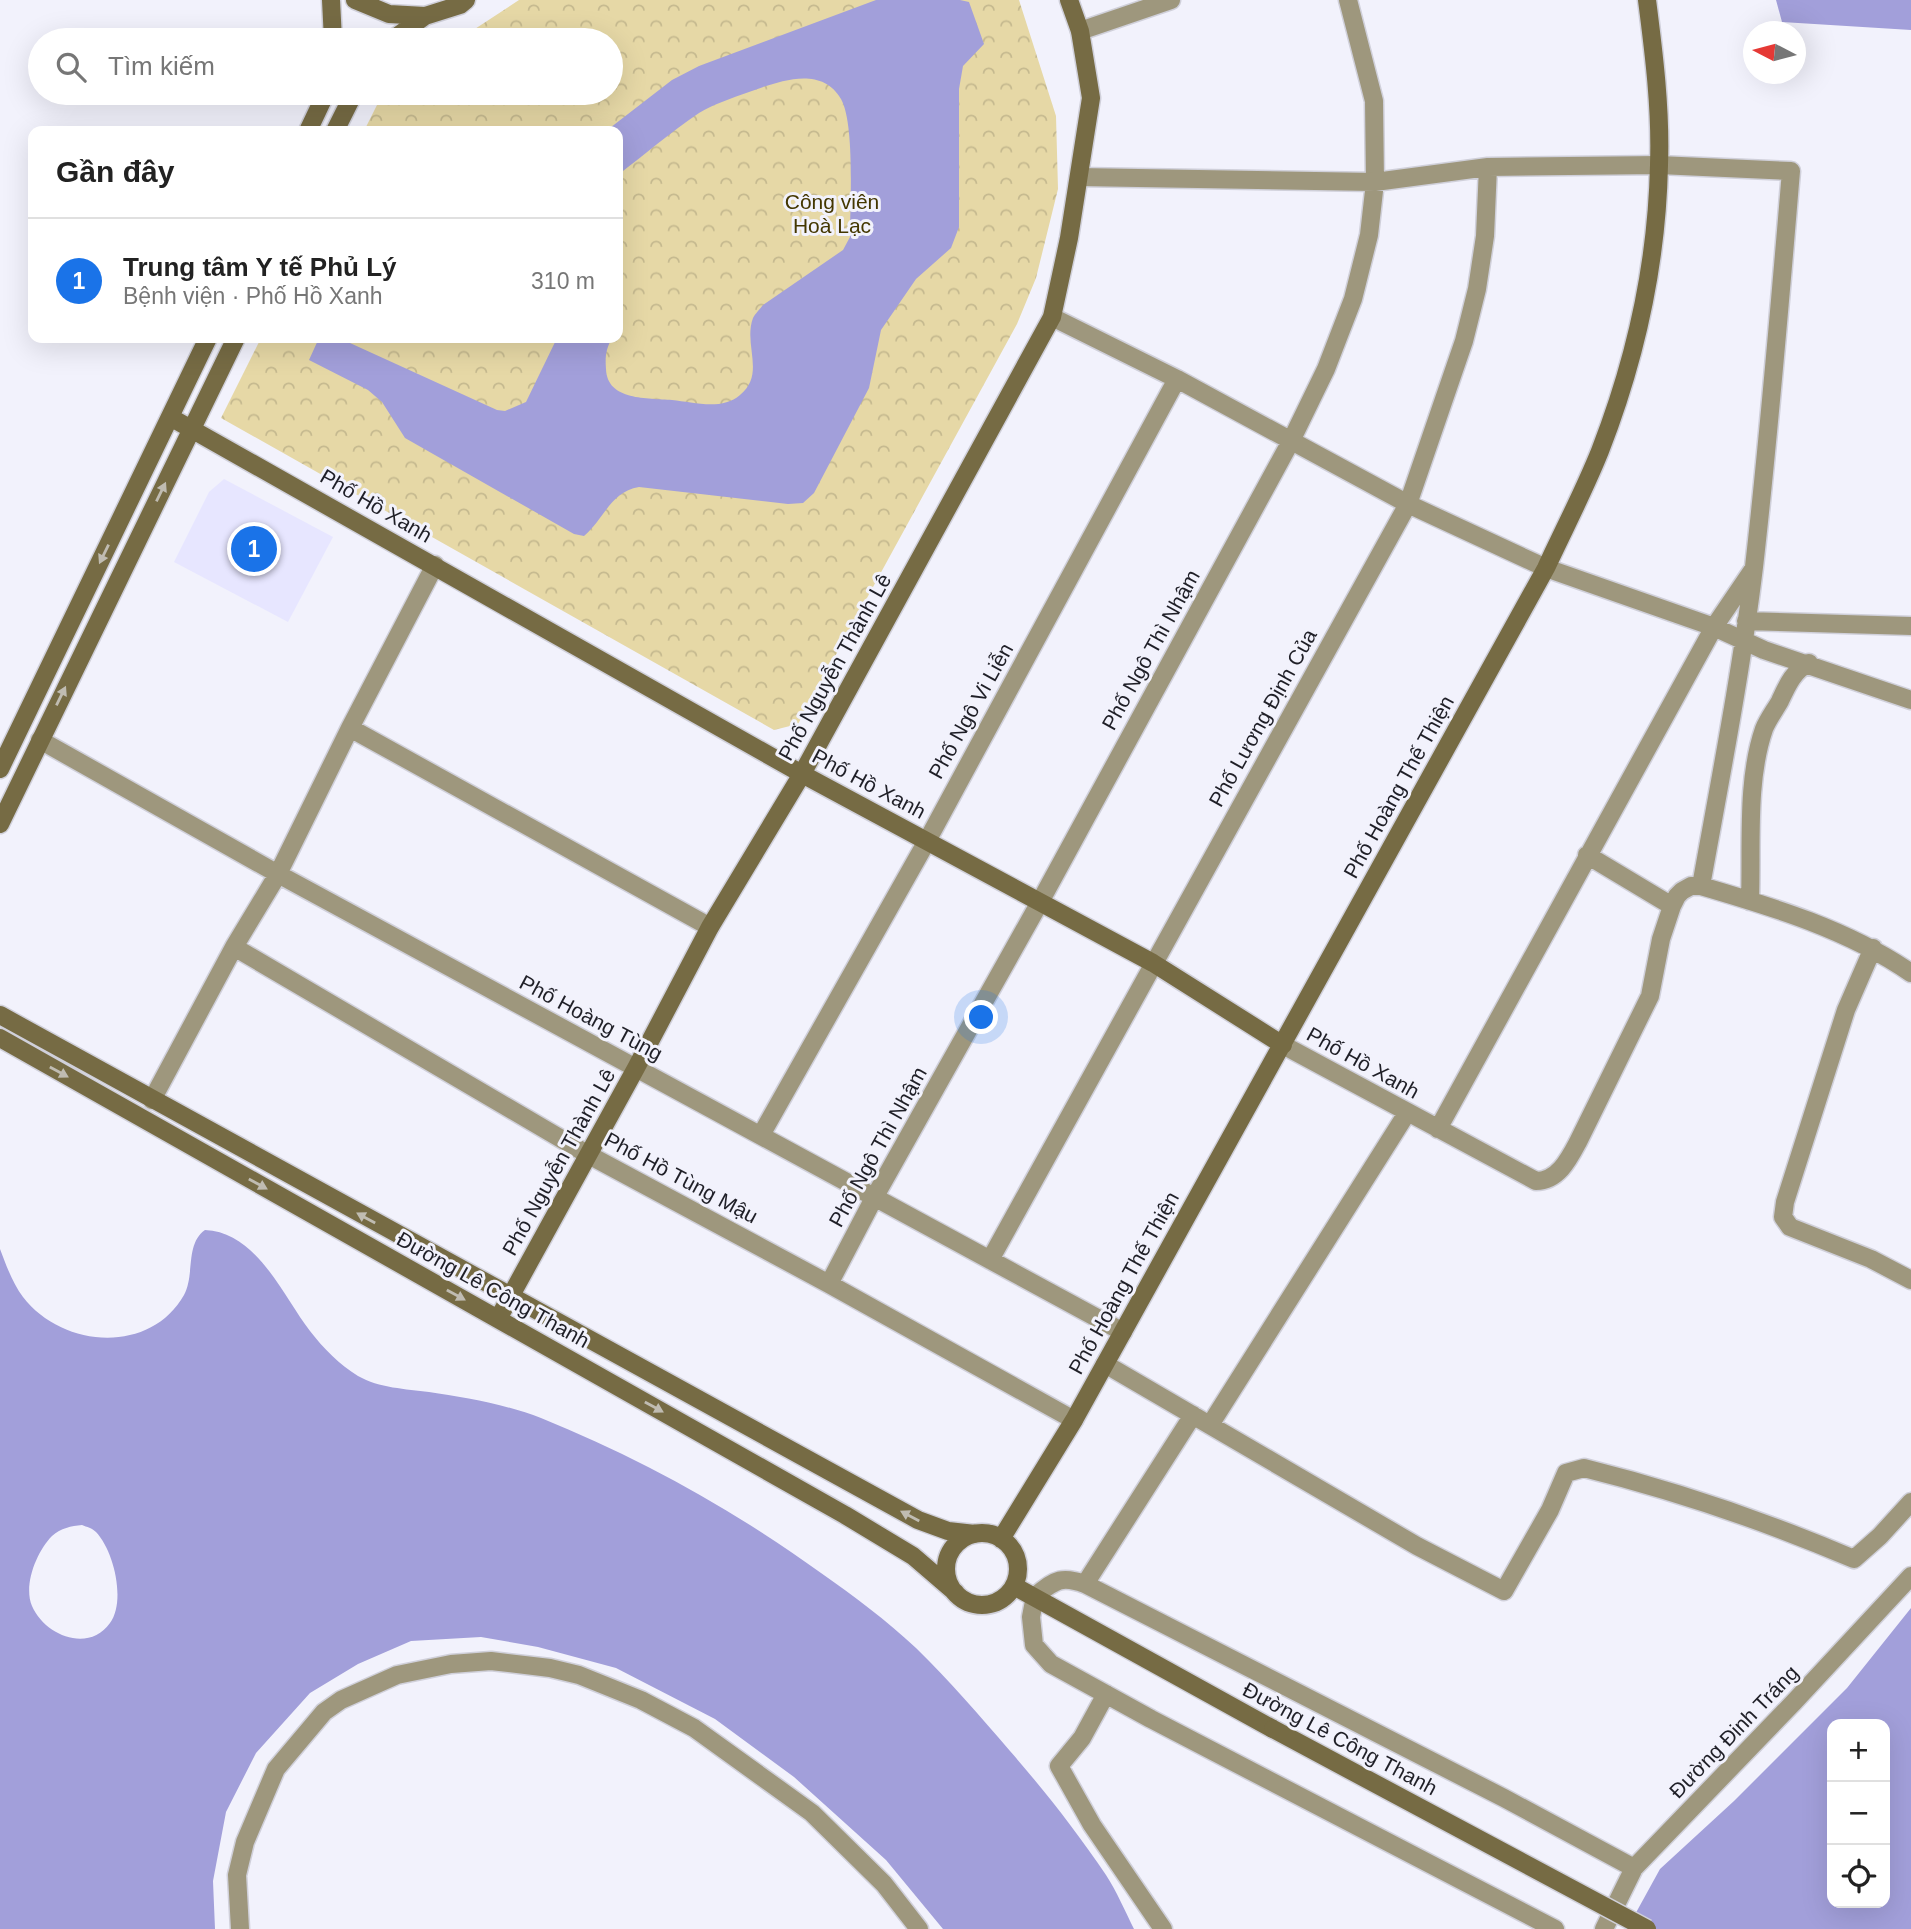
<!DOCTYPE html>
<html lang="vi">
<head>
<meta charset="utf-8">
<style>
	:root { --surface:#fff; --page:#f6f6f6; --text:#222; --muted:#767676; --line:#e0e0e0; --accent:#1a73e8 }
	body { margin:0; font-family:Helvetica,sans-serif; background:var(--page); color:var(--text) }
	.controls { position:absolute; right:21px; bottom:21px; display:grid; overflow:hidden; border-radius:14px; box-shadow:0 7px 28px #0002 }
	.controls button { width:63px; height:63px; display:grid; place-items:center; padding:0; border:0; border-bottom:2px solid var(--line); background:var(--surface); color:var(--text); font:35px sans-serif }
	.compass { position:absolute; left:1743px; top:21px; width:63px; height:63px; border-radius:50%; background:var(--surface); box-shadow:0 7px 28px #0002; rotate:276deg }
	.you { position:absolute; left:982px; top:1018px; width:24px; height:24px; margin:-18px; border:5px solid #fff; border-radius:50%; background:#1a73e8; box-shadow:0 0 0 10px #1a73e833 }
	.badge { display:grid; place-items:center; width:46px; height:46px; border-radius:50%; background:var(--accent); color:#fff; font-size:23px; font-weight:700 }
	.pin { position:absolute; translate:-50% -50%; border:4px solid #fff; box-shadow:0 2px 7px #0006 }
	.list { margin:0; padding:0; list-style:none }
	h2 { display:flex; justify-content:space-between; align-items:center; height:91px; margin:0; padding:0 28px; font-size:30px }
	h2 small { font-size:23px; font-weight:400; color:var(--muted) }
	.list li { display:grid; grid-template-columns:46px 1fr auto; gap:21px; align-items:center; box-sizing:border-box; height:126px; padding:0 28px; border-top:2px solid var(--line) }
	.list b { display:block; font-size:26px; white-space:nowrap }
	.list p { margin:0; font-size:23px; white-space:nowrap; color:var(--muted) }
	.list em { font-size:23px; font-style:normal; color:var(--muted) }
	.icon { flex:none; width:38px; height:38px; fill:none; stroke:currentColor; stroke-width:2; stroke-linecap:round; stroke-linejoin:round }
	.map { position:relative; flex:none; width:1911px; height:1929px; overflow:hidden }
	.search { position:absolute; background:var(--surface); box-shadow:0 7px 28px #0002; left:28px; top:28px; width:595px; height:77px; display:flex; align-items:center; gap:18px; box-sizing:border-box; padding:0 24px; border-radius:38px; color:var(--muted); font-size:26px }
	.panel { position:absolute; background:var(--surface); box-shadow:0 7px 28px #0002; left:28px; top:126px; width:595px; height:217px; border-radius:14px }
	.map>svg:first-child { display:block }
	.built { fill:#e7e6ff }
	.forest { fill:url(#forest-crowns) }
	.water { fill:#a29fda; fill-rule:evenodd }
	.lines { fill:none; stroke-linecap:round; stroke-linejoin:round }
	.street-casing { stroke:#d0d0da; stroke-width:21 }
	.secondary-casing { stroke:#d0d0da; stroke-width:21 }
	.street { stroke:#9e977d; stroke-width:18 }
	.secondary { stroke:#766b44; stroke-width:18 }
	.secondary-bridge-casing { stroke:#d0d0da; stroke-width:21; stroke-linecap:butt }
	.secondary-bridge { stroke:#766b44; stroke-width:18 }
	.oneway { fill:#c0bcb2 }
	.labels { text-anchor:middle; stroke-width:6; stroke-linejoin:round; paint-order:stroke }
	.park-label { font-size:21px; fill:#443701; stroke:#f2f2fc }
	.street-label { font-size:21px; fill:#1f1f27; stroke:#f2f2fc }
</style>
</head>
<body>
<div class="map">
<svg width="1911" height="1929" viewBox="0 0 1911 1929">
	<defs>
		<pattern id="forest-crowns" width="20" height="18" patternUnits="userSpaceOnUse" patternTransform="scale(1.75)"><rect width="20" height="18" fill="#e6d8a6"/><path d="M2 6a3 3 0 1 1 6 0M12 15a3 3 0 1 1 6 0" fill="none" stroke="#c5b98f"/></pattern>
	</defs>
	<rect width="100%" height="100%" fill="#f2f2fc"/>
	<path class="built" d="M224 479 333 537 288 622 174 562 209 492Z"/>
	<path class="forest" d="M519 0H1019L1056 116 1058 189 1036 278 1017 324 798 724 774 730 221 418 261 338H618V131H364L383 93H611V40H458Z"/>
	<path class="water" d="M876 0H960L969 2 984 44 963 66 959 89V227L951 248 916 279 881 330 869 388 814 493 803 503 788 504 639 487C610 492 605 518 584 536L574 534 405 438 382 402 368 390 309 360 319 338H339L497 410 505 411 526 402 557 338H612C606 349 605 356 606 369 607 401 648 398 672 400 693 402 722 411 740 395 766 374 743 345 753 318 755 314 760 309 763 305L843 250 850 237C850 204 855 124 841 99 821 64 777 82 749 92 732 98 714 104 699 113 671 132 645 154 618 175V131H606L672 80 699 66Z
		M1776 0H1911V30L1782 22Z
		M205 1230C257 1232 283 1296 310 1331 323 1348 340 1365 358 1376 379 1388 406 1389 429 1392 464 1397 508 1405 541 1418 640 1458 734 1510 821 1573 854 1596 886 1620 916 1648 949 1680 980 1716 1010 1751 1044 1790 1077 1832 1106 1875 1117 1892 1125 1911 1134 1929H943L886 1860 794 1777 715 1719 616 1668 538 1647 481 1637 411 1641 358 1664 310 1693 256 1753 226 1812 213 1881 215 1929H0V1249C6 1265 13 1284 23 1297 62 1348 150 1355 184 1295 195 1275 185 1244 205 1230ZM82 1525C87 1527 92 1528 96 1532 114 1551 126 1601 110 1623 89 1653 45 1636 32 1606 23 1585 37 1551 52 1536 61 1528 71 1526 82 1525Z
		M1911 1608V1929H1627L1660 1869 1734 1801 1847 1688ZM1832 1724H1885V1903H1832Z"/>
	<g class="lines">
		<defs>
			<path id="street" d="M1080 31 1171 0
				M1079 177 1375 182 1488 167 1659 165 1791 171C1780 304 1769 436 1754 567 1741 674 1720 780 1701 886
				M1052 317 1177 379 1408 504 1546 568 1714 627 1764 650 1911 700
				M1746 621 1911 626
				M350 728 710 927
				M40 740 278 874 1123 1332
				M1587 855 1672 906
				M1750 901C1752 846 1746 781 1764 729 1768 719 1775 710 1780 701 1787 686 1793 671 1809 663
				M234 947 587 1154 829 1284 1074 1420
				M1873 948 1846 1010 1785 1202 1783 1217 1790 1227 1871 1259 1911 1280
				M1283 1045 1536 1181C1558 1181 1569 1159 1578 1142L1650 996 1661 939 1672 906 1677 896 1682 891 1691 886H1701C1773 907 1849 930 1911 973
				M152 1100 234 947 278 874 350 728 435 565
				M1438 1129 1714 627 1752 571
				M761 1135 927 841 1177 379
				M990 1260 1408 504 1464 341 1477 289 1485 236 1488 167
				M829 1284 874 1198 1040 902 1291 441 1326 369 1353 299 1369 235 1375 182 1374 101 1348 0
				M1105 1364 1417 1546 1504 1591 1550 1510 1566 1473 1584 1468C1677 1491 1767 1522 1854 1559L1880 1536 1911 1502
				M1210 1425 1407 1113
				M1085 1584 1193 1415
				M1106 1694 1082 1738 1059 1766 1092 1825 1163 1929
				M240 1929 237 1875 245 1842 276 1769 324 1712 341 1700 397 1675 451 1664 491 1661 550 1668 579 1675 641 1700 694 1728 812 1813 884 1884 919 1929
				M1555 1929 1151 1719 1051 1664 1034 1645 1031 1617 1035 1596C1055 1581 1060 1575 1085 1584L1504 1798 1634 1868
				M1604 1929 1634 1868 1794 1702 1911 1576"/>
			<path id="secondary" d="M331 0 333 40
				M355 0 389 14 425 16
				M392 40 425 16 460 5 466 0
				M308 131 326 93
				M335 131 354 93
				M170 417 802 774 1153 963 1283 1045
				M0 769 208 338
				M0 824 236 338
				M0 1015 918 1520 948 1531 975 1534
				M0 1038 845 1515 913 1556 956 1593
				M498 1319 636 1068 710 927 802 774 1052 317 1069 238 1091 98 1080 31 1069 0
				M946 1569a36 36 0 1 1 72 0a36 36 0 1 1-72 0Z
				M1001 1539 1074 1420 1546 568C1564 529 1584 491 1600 451 1635 361 1657 262 1659 165 1661 110 1654 54 1647 0
				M1014 1586 1273 1729"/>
		</defs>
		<use href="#street" class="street-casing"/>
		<use href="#secondary" class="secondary-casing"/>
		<use href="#street" class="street"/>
		<use href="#secondary" class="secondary"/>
		<defs>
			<path id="secondary-bridge" d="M1273 1729 1647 1929"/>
		</defs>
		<use href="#secondary-bridge" class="secondary-bridge-casing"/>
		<use href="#secondary-bridge" class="secondary-bridge"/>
	</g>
	<defs><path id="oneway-solid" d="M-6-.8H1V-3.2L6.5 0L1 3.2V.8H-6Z" transform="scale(1.75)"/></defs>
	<g class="oneway">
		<use href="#oneway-solid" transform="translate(161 492) rotate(-64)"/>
		<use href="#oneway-solid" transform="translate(104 554) rotate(116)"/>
		<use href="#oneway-solid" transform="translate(61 696) rotate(-64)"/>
		<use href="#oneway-solid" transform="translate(59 1072) rotate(29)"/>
		<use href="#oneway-solid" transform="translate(258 1184) rotate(29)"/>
		<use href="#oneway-solid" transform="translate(366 1218) rotate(-151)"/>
		<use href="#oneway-solid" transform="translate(456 1295) rotate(29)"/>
		<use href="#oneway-solid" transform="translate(654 1407) rotate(29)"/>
		<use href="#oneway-solid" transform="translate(910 1516) rotate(-152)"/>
	</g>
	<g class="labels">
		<g class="park-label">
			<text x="832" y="209">Công viên<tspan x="832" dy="24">Hoà Lạc</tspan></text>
		</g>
		<g class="street-label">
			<text transform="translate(376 506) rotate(30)" y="7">Phố Hồ Xanh</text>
			<text transform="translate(1151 650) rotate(-61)" y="7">Phố Ngô Thì Nhậm</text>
			<text transform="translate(835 667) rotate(-61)" y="7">Phố Nguyễn Thành Lê</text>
			<text transform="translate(971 711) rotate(-61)" y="7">Phố Ngô Vi Liễn</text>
			<text transform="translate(1263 718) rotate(-61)" y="7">Phố Lương Định Của</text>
			<text transform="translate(869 784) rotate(28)" y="7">Phố Hồ Xanh</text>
			<text transform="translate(1399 787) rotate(-61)" y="7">Phố Hoàng Thế Thiện</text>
			<text transform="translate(591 1018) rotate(28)" y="7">Phố Hoàng Tùng</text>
			<text transform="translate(1363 1063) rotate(29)" y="7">Phố Hồ Xanh</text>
			<text transform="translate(878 1147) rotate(-61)" y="7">Phố Ngô Thì Nhậm</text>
			<text transform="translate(559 1162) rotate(-61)" y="7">Phố Nguyễn Thành Lê</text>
			<text transform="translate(681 1178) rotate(28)" y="7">Phố Hồ Tùng Mậu</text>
			<text transform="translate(1124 1283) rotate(-61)" y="7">Phố Hoàng Thế Thiện</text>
			<text transform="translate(493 1290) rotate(29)" y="7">Đường Lê Công Thanh</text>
			<text transform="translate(1734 1732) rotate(-46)" y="7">Đường Đinh Tráng</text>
			<text transform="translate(1340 1739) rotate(28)" y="7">Đường Lê Công Thanh</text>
		</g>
	</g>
</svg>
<div class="controls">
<button>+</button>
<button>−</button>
<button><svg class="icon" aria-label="locate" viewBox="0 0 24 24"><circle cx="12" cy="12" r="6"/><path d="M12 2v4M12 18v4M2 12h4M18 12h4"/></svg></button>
</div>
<svg class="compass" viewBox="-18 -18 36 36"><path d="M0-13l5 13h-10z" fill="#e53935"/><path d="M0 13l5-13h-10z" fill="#767676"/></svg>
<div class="you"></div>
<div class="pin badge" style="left:254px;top:549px">1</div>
<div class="search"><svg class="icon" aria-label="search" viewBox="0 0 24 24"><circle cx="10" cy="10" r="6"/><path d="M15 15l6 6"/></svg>Tìm kiếm</div>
<section class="panel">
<h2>Gần đây<small></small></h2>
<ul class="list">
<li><span class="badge">1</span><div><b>Trung tâm Y tế Phủ Lý</b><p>Bệnh viện · Phố Hồ Xanh</p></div><em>310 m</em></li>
</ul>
</section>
</div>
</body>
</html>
